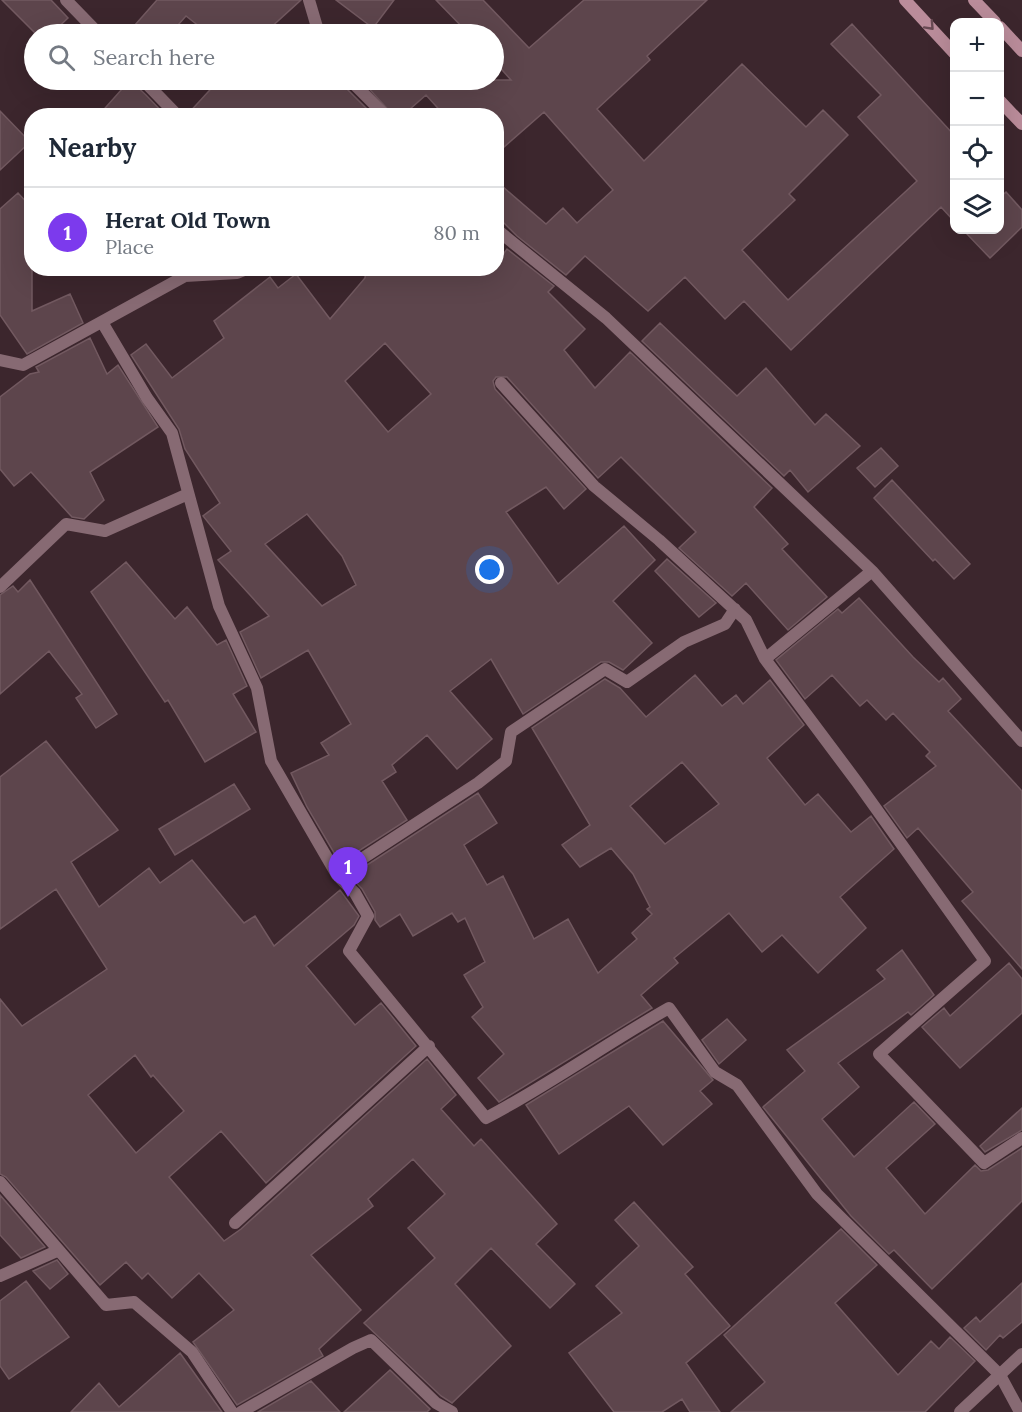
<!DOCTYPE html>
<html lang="en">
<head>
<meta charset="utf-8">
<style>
	:root { --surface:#fff; --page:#f2f2f3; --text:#1f2937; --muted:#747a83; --line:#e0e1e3; --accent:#7c3aed }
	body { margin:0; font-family:Lora,serif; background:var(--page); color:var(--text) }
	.controls { position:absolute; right:18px; top:18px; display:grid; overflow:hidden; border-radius:12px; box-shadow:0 6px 24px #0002 }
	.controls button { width:54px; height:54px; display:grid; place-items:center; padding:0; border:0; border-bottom:2px solid var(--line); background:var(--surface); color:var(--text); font:30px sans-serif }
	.you { position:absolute; left:490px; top:570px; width:21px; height:21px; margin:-15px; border:4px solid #fff; border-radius:50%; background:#1a73e8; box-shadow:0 0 0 9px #1a73e833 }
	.badge { display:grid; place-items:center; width:39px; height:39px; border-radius:50%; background:var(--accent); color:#fff; font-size:20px; font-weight:700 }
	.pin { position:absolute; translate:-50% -50px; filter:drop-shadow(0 2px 3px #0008) }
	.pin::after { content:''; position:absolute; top:32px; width:21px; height:18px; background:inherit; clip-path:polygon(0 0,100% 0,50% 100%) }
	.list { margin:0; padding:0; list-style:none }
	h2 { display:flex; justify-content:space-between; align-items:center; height:78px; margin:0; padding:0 24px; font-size:26px }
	h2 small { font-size:20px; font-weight:400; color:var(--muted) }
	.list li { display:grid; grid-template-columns:39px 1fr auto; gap:18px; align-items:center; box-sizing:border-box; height:90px; padding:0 24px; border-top:2px solid var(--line) }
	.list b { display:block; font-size:22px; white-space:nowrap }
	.list p { margin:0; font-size:20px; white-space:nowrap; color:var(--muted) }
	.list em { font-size:20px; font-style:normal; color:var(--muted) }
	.icon { flex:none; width:33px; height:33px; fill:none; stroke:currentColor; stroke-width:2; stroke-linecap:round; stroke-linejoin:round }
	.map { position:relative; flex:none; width:1022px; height:1412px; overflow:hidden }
	.search { position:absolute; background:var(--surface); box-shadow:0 6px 24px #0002; left:24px; top:24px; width:480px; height:66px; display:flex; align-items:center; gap:15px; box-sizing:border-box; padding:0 21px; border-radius:33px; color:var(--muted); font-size:22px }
	.panel { position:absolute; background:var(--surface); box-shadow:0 6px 24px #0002; left:24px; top:108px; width:480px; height:168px; border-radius:24px }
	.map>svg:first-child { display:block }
	.building { fill:#5d454c; stroke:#725960; stroke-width:1.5; fill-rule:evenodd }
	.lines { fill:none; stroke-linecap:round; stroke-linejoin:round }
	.minor { stroke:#876a73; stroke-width:12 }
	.tertiary { stroke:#876a73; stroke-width:12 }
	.secondary { stroke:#ba8c9a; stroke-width:12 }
	.oneway { stroke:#684a53 }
</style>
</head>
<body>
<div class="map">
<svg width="1022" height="1412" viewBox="0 0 1022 1412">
	<rect width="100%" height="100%" fill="#3c262d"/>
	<path class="building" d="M2 0H51L68 18 51 34H36Z
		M157 0H301L267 31 271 34H209L186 16 170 34H127Z
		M336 0H394L373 28Z
		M436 0H483L529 48 584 0H707L647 56 650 60 597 109 644 161 742 64 806 127 823 110 848 135 789 194 795 200 742 250 788 300 917 181 858 117 881 95 831 44 852 24 954 135V221L941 207 791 350 744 301 725 319 685 277 648 311 585 256 566 275 517 236 496 215V181L546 224 563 208 577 223 613 190 544 112 496 154V116H445L426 95 402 116H394L361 80H511L494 61V34H469Z
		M130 80 146 95 166 116H98Z
		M219 80H342L344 86 374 116H186Z
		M0 111 30 142 0 170Z
		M1006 192 1022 210V227L990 258 965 232 999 230V198Z
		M18 193 32 208V311L70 294 83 323 27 354 0 315V209Z
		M507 249 554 286 548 292 585 329 564 350 595 388 630 352 772 488 754 507 788 544 782 549 827 597 788 630 746 583 732 596 679 548 696 532 621 457 598 478 507 377H496L493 381 495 389 586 489 564 509 546 487 506 512 558 584 624 526 655 560 613 601 652 643 623 670 609 662H601L523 714 491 659 450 691 492 739 457 769 427 735 392 765 396 772 382 781 407 820 340 863 307 807 291 773 329 755 321 743 351 724 308 650 261 678 240 632 269 616 218 560 231 551 203 516 220 503 185 449 179 429 131 355 146 344 172 378 224 338 214 321 270 277 278 288 296 274 330 319 365 278 366 268H496V264ZM385 343 431 394 388 432 345 381ZM307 514 342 556 356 585 322 606 265 544Z
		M660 323 737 396 766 368 815 425 826 414 860 446 808 492 790 470 784 476 642 341Z
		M90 338 107 374 118 365 158 427 90 472 104 500 84 519 72 517 31 472 14 486 0 469V397L30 374 39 372 36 367Z
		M881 448 898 466 875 487 857 468Z
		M892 480 970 564 954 579 935 559 933 561 874 498Z
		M667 559 716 603 699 617 655 571Z
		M126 562 175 619 187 607 217 645 226 640 247 686 233 694 256 732 205 762 168 700 165 702 91 592Z
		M30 580 117 714 96 728 76 698 82 694 49 651 0 694V595L13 586 18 592Z
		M859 598 913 657 939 682 943 678 961 699 948 711 1022 791V969L962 901 973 892 918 828 907 838 884 806 936 766 926 756 930 752 893 713 886 720 867 700 860 706 832 675 805 699 776 660 838 609 842 613Z
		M695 675 722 706 736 695 743 704 770 680 804 725 767 758 805 805 818 794 851 832 871 816 894 849 840 897 866 928 818 973 782 935 762 952 729 913 674 958 678 963 641 995 652 1008 499 1102 478 1078 504 1054 472 1017 483 1007 464 975 485 962 465 918 458 922 452 913 413 936 400 914 380 927 375 920V912L362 889 350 876 478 793 497 823 464 845 487 885 503 876 534 939 568 919 598 973 637 939 632 933 652 914 647 909 650 907 633 874 611 848 580 867 562 845 590 825 532 728 605 679 620 688 646 717ZM682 762 719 804 665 844 630 806Z
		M46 741 118 830 71 862 99 907 149 868 160 883 192 860 244 923 255 916 274 946 340 890 359 916 354 925 306 966 355 1025 381 1003 416 1046 266 1183 221 1131 169 1177 224 1241 241 1229 427 1059 456 1095 441 1109 474 1146 481 1139 557 1224 536 1244 575 1284 550 1308 491 1248 455 1284 511 1346 452 1403 441 1396 364 1323 435 1258 408 1228 445 1194 413 1159 368 1199 373 1206 311 1255 361 1310 319 1349 323 1356 237 1405 193 1342 234 1310 199 1273 172 1298 148 1273 142 1279 126 1262 100 1285 6 1177 0 1174V999L22 1026 107 969 56 889 0 929V777ZM135 1055 151 1077 153 1075 184 1111 136 1153 88 1095Z
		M234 784 250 809 175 855 159 829Z
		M902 950 934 995 911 1015 908 1012 838 1063 859 1087 822 1119 854 1157 914 1102 935 1124 886 1168 925 1214 975 1165 981 1171 988 1170 1022 1148V1201L932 1289 894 1250 889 1254 851 1216 763 1107 805 1071 787 1050 885 979 877 970Z
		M1009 963 1022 979V1013L960 1068 922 1027 944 1008 950 1016Z
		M727 1019 746 1040 719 1064 702 1040Z
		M663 1021 713 1080 700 1091 712 1104 663 1145 629 1106 559 1154 526 1105Z
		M1022 1108V1130L985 1152 980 1146Z
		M0 1195 45 1247 21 1258 0 1235Z
		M634 1202 693 1267 685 1274 730 1326 686 1363 720 1412H690L682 1399 662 1412H614L569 1353 622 1313 596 1286 639 1246 615 1220Z
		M841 1229 877 1265 835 1303 898 1375 931 1341 939 1349 950 1337 975 1361 925 1412H731L765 1382 724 1335Z
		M57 1260 68 1274 50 1289 33 1271Z
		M26 1281 69 1337 9 1379 0 1366V1301Z
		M1022 1283V1322L1003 1338 1000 1335 986 1350 964 1328 976 1317 980 1322Z
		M180 1353 222 1412H71L99 1383 119 1407Z
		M390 1370 430 1409 427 1412H344Z
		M311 1381 340 1412H258Z"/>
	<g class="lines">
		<path class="minor" d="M66 0 99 34
			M309 0 319 34
			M143 80 178 116
			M350 80 386 116
			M496 229 606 318 872 571 1022 741
			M102 322 147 398 172 433 219 606 257 688 271 761 337 875 355 893 368 916 349 951 486 1118C549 1085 607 1043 669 1008L715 1072 737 1085 817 1194 1000 1375 1020 1412
			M0 360 23 365 185 276 237 273 249 268
			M501 383 594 486 659 540 746 620 765 659 857 782 985 961 879 1054 984 1163 1022 1138
			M0 587 66 524 105 531 188 494
			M765 659 872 571
			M337 875 478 783 506 761 511 732 605 669 627 682 684 642 725 624 735 609
			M0 1182 106 1305 134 1302 192 1352 232 1412
			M235 1223 429 1046
			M0 1276 57 1251
			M241 1412 353 1348 371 1340 436 1403 452 1412"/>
		<path class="tertiary" d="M960 1412 1022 1354"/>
		<path class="secondary" d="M905 0 954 53
			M974 0 995 22
			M1000 27 1022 51
			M1000 101 1022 124"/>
	</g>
	<defs><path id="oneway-chevron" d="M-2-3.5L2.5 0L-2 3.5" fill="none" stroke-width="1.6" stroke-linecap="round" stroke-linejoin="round" transform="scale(1.5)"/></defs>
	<use class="oneway" href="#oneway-chevron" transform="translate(930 26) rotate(47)"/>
</svg>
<div class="controls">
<button>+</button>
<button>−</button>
<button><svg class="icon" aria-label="locate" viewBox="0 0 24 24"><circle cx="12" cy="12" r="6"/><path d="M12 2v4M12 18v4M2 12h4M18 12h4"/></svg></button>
<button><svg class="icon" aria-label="layers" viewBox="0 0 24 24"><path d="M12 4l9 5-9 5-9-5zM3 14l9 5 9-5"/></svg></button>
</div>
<div class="you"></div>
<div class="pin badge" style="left:348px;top:897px">1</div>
<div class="search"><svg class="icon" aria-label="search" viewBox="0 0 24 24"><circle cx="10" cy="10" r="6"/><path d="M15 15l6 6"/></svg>Search here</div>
<section class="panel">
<h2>Nearby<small></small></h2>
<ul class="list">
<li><span class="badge">1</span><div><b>Herat Old Town</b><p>Place</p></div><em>80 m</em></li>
</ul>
</section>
</div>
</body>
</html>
